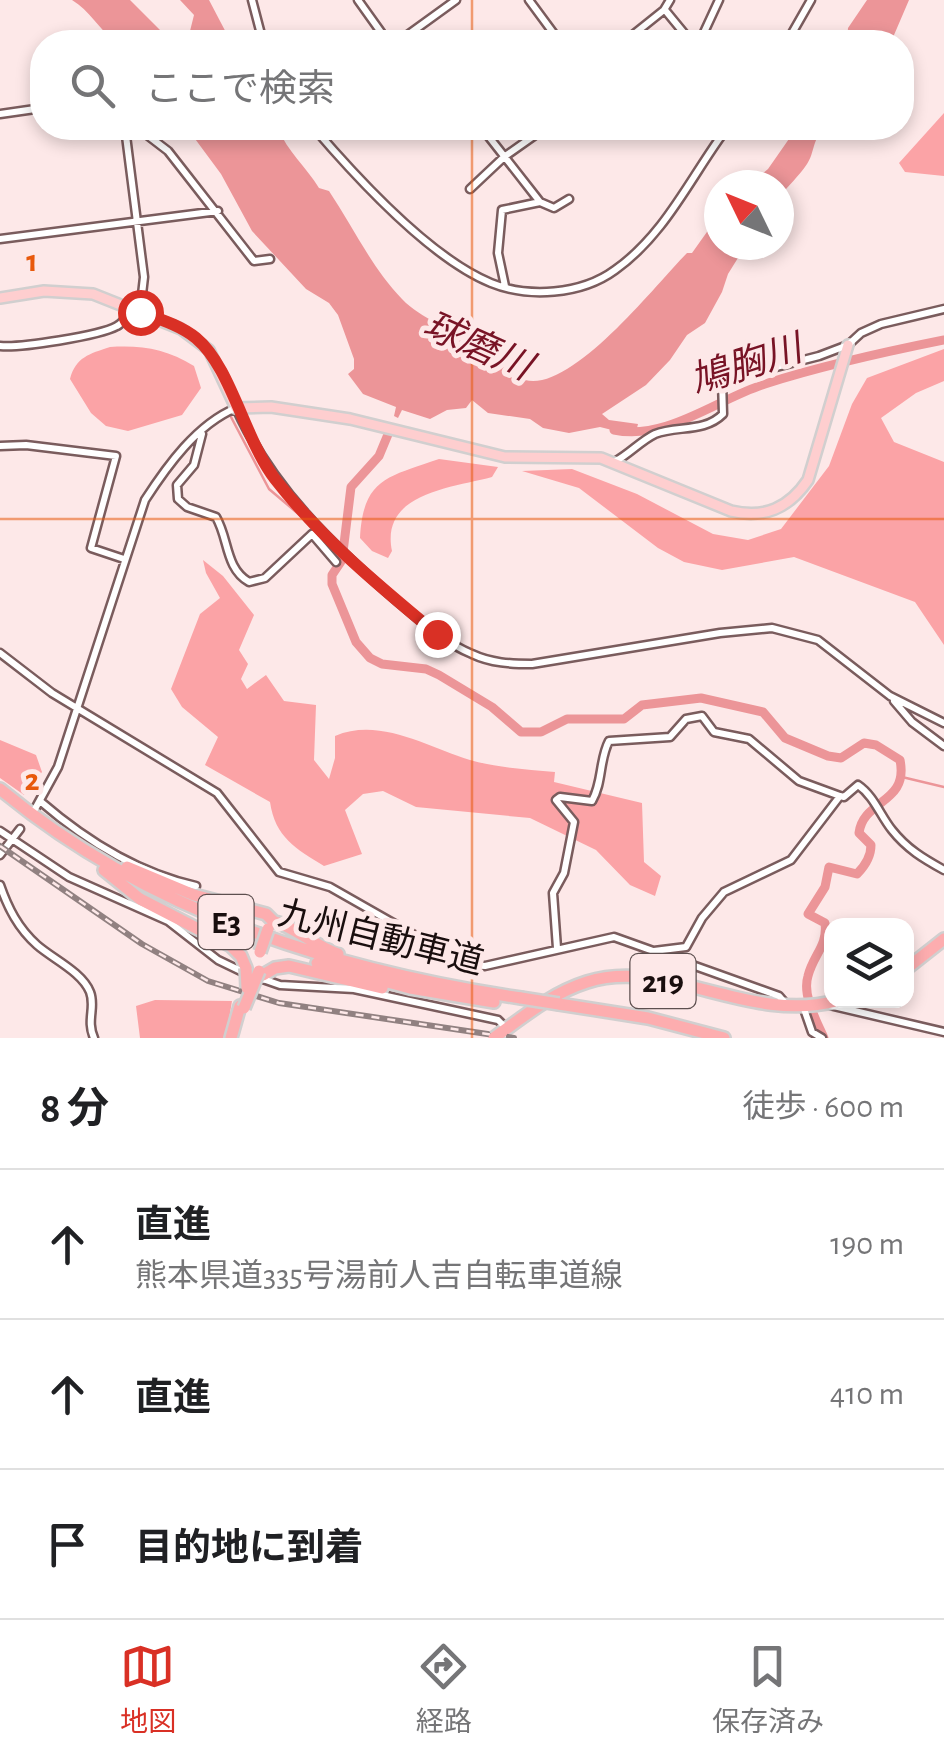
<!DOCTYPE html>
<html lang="ja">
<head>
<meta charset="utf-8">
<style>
	:root { --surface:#fff; --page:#f2f2f2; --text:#202124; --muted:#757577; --line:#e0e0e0; --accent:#d93025 }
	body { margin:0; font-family:"Alegreya Sans","Noto Sans JP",sans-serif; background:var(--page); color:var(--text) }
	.controls { position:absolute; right:30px; bottom:30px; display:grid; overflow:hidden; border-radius:20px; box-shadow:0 5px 15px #0003 }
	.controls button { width:90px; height:90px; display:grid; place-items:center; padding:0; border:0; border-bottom:2px solid var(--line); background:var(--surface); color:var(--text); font:50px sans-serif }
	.compass { position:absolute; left:704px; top:170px; width:90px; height:90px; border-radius:50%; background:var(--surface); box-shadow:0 5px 15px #0003; rotate:313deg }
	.stop { position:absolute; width:30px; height:30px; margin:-22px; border:8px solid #d93025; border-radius:50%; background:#fff }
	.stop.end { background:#d93025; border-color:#fff; box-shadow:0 2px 10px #0008 }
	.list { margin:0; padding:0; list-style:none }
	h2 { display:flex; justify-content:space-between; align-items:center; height:130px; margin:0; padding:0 40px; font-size:42px }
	h2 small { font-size:32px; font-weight:400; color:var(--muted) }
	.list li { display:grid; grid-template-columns:65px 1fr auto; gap:30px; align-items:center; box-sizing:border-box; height:150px; padding:0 40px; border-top:2px solid var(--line) }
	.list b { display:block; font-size:38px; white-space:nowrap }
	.list p { margin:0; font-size:32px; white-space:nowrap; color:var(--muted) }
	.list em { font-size:32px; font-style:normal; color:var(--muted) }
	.icon { flex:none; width:55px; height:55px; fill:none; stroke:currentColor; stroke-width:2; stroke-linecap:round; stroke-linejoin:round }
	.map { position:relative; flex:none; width:944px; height:1038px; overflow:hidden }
	.search { position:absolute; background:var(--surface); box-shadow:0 5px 15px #0003; left:30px; right:30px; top:30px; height:110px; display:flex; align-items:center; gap:25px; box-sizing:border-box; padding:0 35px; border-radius:40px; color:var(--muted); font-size:38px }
	.sheet { height:580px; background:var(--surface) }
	nav { display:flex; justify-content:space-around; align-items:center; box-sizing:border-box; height:140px; border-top:2px solid var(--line); background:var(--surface); font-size:28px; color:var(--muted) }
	nav a { display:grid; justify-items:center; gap:5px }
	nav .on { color:var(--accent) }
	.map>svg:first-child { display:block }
	.forest { fill:#fba3a6 }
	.water { fill:#ec9598 }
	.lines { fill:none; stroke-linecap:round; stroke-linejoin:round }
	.stream { stroke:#ec9598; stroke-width:2.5 }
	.river { stroke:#ec9598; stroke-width:9 }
	.minor-casing { stroke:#7a5c5d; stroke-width:11 }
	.major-casing { stroke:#d1cfcf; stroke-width:14 }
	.highway-casing { stroke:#d1cfcf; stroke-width:16 }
	.minor { stroke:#fff; stroke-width:6 }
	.major { stroke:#fececf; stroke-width:9 }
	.highway { stroke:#fdadaf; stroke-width:11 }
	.rail-casing { stroke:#918181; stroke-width:6 }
	.rail { stroke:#fde8e8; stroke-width:2.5; stroke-dasharray:8; stroke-linecap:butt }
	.highway-bridge-casing { stroke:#d1cfcf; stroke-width:16; stroke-linecap:butt }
	.highway-bridge { stroke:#fdadaf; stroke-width:11 }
	.route { stroke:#d93025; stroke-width:12 }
	.grid { fill:none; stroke:#e8590c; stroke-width:2.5; stroke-opacity:0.55 }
	.labels { text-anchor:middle; stroke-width:10; stroke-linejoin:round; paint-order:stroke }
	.shield { fill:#fde8e8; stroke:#5d4f4f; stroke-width:2.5 }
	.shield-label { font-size:32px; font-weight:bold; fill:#190e0e }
	.street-label { font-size:35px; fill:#190e0e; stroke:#fde8e8 }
	.water-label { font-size:38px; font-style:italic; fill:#781325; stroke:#fde8e8 }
	.grid-label { font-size:32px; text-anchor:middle; font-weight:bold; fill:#e8590c; stroke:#fde8e8; stroke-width:10; stroke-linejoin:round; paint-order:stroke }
</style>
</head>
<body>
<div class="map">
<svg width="944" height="1038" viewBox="0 0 944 1038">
	<rect width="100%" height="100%" fill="#fde8e8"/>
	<path class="forest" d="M944 113V176L905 172 899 163Z
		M110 347C142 345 166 349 194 366L201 388 182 415 128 431 106 426 91 413 70 379C76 357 89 354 110 347Z
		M944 349V381L916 393 881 418 894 442 944 462V645L915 602 794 557 722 570 684 562 658 548 579 488 522 471 572 469 637 494 713 534 748 540 781 529 829 466 852 404 867 378Z
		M439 459 498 467 492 477C451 488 380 493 392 551L388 558 372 551 360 538C363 478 388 477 439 459Z
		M203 560 223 576 254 615 239 650 248 664 241 679 247 689 266 675 284 701 316 705 314 760 329 779 335 758V736C380 717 427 747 470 760 498 768 526 769 555 772L554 782 642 803 644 862 661 876 655 896 630 885 596 850 530 818 416 807 383 791 363 794 345 810 362 854 324 866C296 849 275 837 270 802L205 765 218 737 182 707 171 689 200 614 220 598 206 573Z
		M0 740 36 755 42 772 24 795 0 778Z
		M155 1000 232 1001 226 1038H140L136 1006Z"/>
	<path class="water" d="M72 0H130L163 33 183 42H115C100 30 89 10 72 0Z
		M180 0H209L231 42H193L190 31 194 15Z
		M867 0H909L891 42H847L848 28Z
		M187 128H278C287 151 306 167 319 188L329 191C353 227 372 268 402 299 421 319 452 329 475 344 492 356 508 368 525 380 572 393 657 283 687 253H692L719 215V245H746L728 274 722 292 705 323 687 335 670 360 646 385 602 414 609 420 638 424 635 436 629 428H624V433L600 427 569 433 543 428 530 419 488 413 472 400 466 408 447 410 430 419 402 410 398 418 394 416 396 407 363 394 348 374 354 369V359L338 315 329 303 306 289 252 231 221 174Z
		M789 128H824C811 143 815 152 807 164 799 176 788 186 779 197V185H749L768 169 791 136Z"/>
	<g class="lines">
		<path class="stream" d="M231 417 269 489 302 517 340 563
			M902 777 944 787"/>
		<path class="river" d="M614 430C667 441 717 399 765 384 824 365 884 352 944 340
			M389 432 379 456 351 487 342 560 332 575V584L356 642 370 658 382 664 426 669 439 675 492 707 521 732H541L567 719H624L642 705 701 698 763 712 785 738 828 756 841 758 864 743 876 745 900 760C909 804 863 799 859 833L871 845C871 857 865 866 857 874L829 867 825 887 808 914 825 923C828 946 813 955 808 976 802 995 816 1020 824 1038"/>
		<defs>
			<path id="minor" d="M252 0 263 42
				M358 0 388 42
				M529 0 560 42
				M665 10 688 38 699 42
				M700 41 719 0
				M398 42 456 0
				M624 42 664 10 670 0
				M787 42 811 0
				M0 114 42 108
				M125 128 144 277 140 312
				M138 128 168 151 254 261 270 259
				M314 128C356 177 430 258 491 283 528 298 581 295 615 270 666 234 691 176 727 128
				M482 128 540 202 554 208 569 199
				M470 189 504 157 545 128
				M0 239 218 211
				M505 286 498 253 502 210 540 202
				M0 346C20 348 99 336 117 326 123 323 128 315 134 310
				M202 434 194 465 177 485 178 499 187 507 216 517C229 539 225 568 249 582L265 578 312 534 336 562
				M0 446 26 445 116 456 91 548 124 559
				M616 461C629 454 642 440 655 434 677 425 704 433 723 414L722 381 819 356 848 345 861 333 881 324 944 309
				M0 653 52 693 217 793 279 872 330 887 467 965 485 966 614 937 779 996 786 1004
				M894 701 912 722 944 746
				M40 801C85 840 137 873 196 886
				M35 809 58 767 145 500C167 466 197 424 236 408 272 488 332 545 397 601 421 621 443 642 472 654 491 663 511 664 532 664L720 633 772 628 818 640 890 696 944 723
				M0 831 69 877 168 921 218 960 245 973
				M0 855 20 829
				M0 885C8 908 18 928 37 945 53 959 82 972 90 992 96 1007 86 1020 94 1038
				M557 948 553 893 564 873 574 822 556 800 560 797 592 801C603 782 599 760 609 741L670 737 686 719 702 716 714 732 749 739 799 781 840 796
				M654 951 686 947 702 918 724 892 791 860 840 796 844 797 858 785C874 796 880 815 892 830 907 849 924 859 944 870
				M257 977 280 985 354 989 498 1020 506 1028
				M825 1004 944 1032
				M803 1006 812 1032 822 1038"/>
			<path id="major" d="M0 298 44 291 93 294 181 329 209 350 236 408 271 407 350 419 505 457 601 458 731 511C765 519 789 508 808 480L848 345"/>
			<path id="highway" d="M0 789C148 912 334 970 521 998
				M127 867 194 895 266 914 274 922C291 924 316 947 338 954
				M104 870 140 899 231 946 241 956 246 968
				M317 963 410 988 494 1002
				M906 969 944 939
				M263 975 275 968 289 966 382 988
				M559 1004 648 1018 724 1038
				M502 1032C528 1013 555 992 587 982 666 957 748 1024 836 1001
				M231 1038 240 1006"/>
		</defs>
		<use href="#minor" class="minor-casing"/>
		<use href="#major" class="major-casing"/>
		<use href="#highway" class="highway-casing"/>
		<use href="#minor" class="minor"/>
		<use href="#major" class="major"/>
		<use href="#highway" class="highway"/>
		<defs>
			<path id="rail" d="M0 846 142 944 208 981 279 1003 514 1038"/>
		</defs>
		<use href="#rail" class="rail-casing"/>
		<use href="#rail" class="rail"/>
		<defs>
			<path id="highway-bridge" d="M260 952 268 929
				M246 968 247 988
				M521 998 559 1004
				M244 1008 259 971
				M494 1038 502 1032"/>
		</defs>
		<use href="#highway-bridge" class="highway-bridge-casing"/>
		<use href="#highway-bridge" class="highway-bridge"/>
	</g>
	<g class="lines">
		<path class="route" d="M140 312C159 319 180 325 196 338 231 367 244 438 275 479 321 538 379 586 437 634"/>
	</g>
	<path class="grid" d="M472 0V42M472 128V1038M0 519H944"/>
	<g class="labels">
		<g class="shield">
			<rect x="198.5" y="895" width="55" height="54" rx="8"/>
			<rect x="630.5" y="954" width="65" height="54" rx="8"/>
		</g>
		<g class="shield-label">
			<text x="226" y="933">E3</text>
			<text x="663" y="992">219</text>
		</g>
		<g class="street-label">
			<text transform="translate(381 937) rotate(14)" y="12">九州自動車道</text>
		</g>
		<g class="water-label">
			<text transform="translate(478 345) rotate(24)" y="13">球磨川</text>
			<text transform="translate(746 364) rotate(-18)" y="13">鳩胸川</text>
		</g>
	</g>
	<g class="grid-label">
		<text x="32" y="271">1</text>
		<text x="32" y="790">2</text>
	</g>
</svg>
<div class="controls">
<button><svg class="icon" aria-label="layers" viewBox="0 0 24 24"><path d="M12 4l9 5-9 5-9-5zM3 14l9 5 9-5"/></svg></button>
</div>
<svg class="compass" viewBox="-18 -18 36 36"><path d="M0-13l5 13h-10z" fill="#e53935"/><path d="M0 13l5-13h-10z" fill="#757577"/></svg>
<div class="stop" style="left:140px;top:312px"></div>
<div class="stop end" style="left:437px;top:634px"></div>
<div class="search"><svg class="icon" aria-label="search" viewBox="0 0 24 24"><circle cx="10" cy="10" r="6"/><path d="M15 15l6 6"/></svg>ここで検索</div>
</div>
<section class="sheet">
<h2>8 分<small>徒歩 · 600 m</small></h2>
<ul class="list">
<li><svg class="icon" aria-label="ahead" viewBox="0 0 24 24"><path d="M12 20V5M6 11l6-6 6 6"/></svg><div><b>直進</b><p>熊本県道335号湯前人吉自転車道線</p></div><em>190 m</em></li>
<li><svg class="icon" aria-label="ahead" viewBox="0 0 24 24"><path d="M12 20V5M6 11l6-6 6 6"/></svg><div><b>直進</b></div><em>410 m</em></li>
<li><svg class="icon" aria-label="arrive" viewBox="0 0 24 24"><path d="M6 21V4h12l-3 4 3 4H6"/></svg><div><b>目的地に到着</b></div></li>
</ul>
</section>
<nav>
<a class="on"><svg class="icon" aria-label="map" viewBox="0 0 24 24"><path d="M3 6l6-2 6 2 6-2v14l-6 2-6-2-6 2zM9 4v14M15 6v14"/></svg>地図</a>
<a><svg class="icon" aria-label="directions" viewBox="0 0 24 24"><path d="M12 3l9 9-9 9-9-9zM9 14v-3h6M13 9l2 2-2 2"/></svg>経路</a>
<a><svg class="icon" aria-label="saved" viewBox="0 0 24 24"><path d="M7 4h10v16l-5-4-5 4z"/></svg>保存済み</a>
</nav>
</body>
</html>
